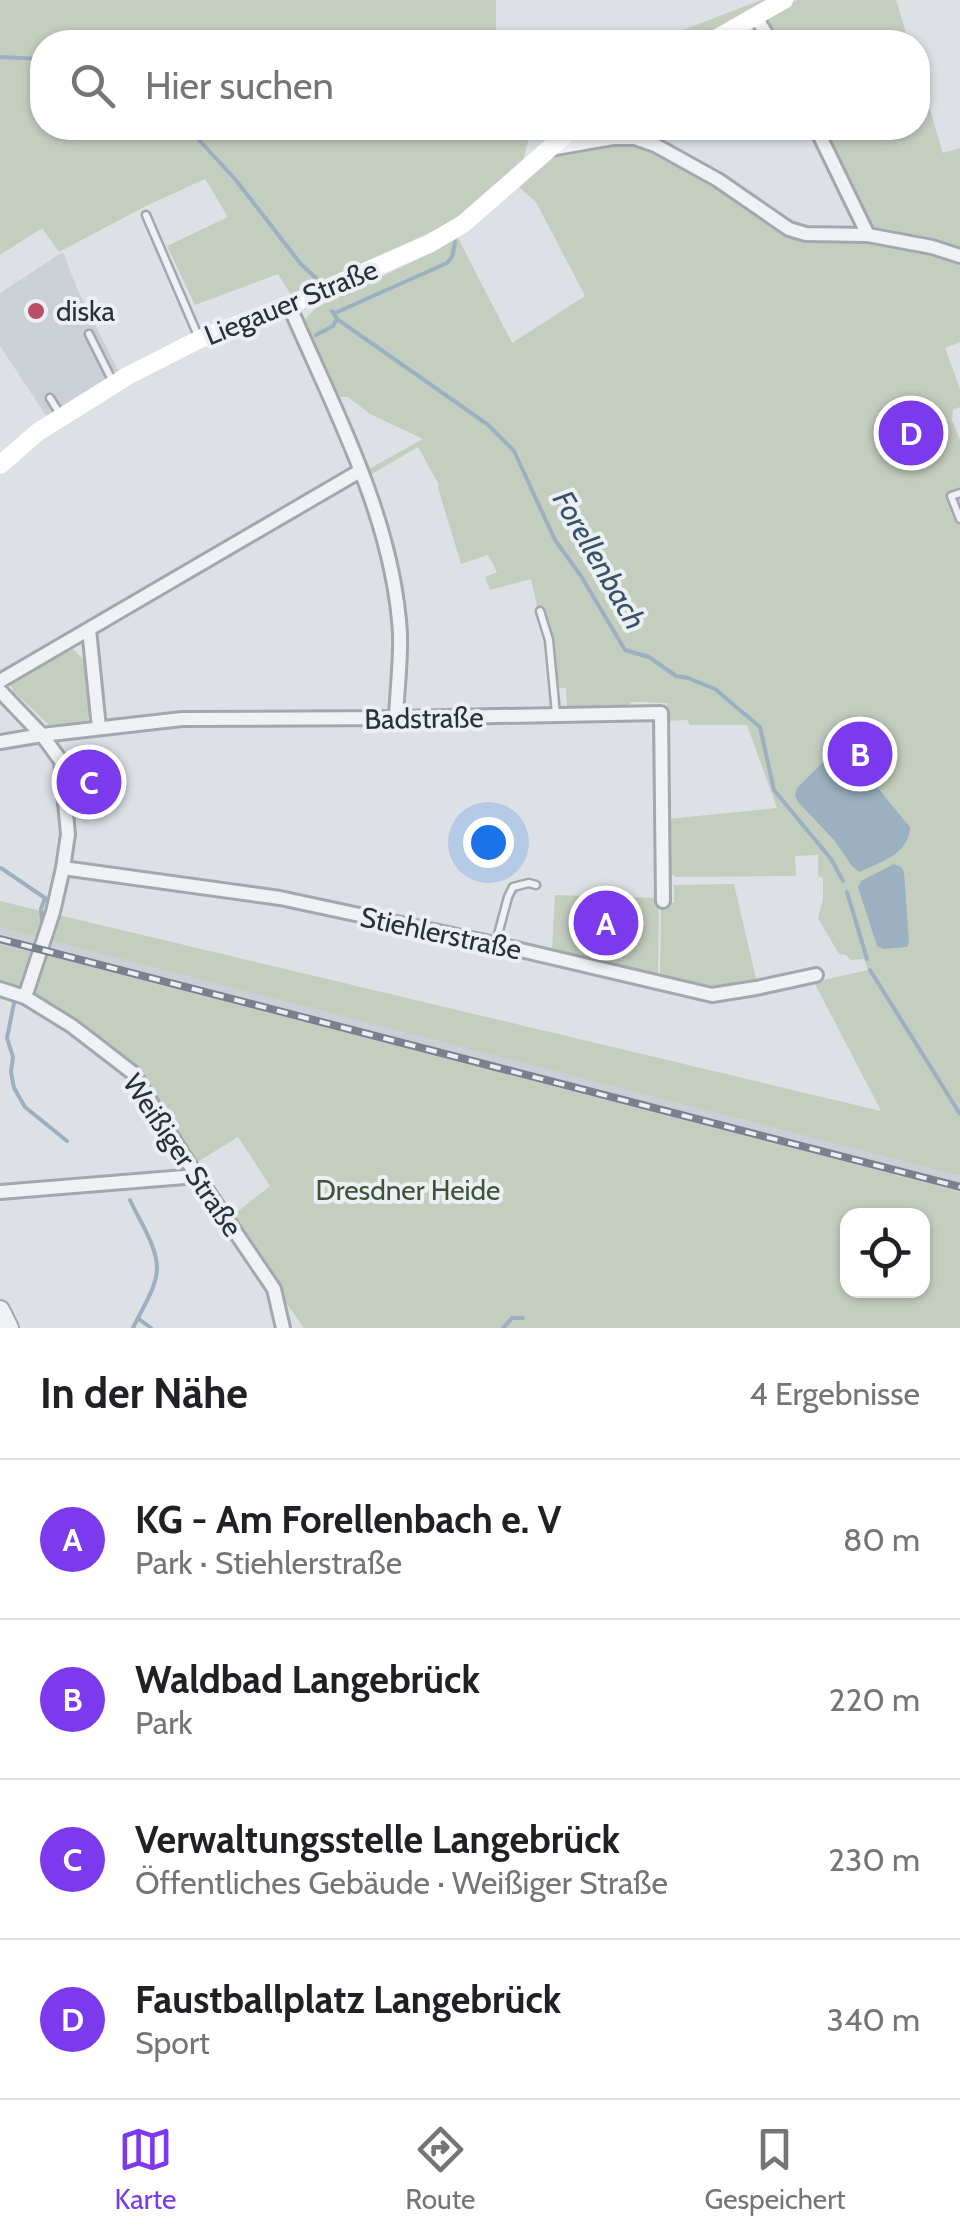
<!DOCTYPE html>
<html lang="de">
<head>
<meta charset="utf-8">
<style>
	:root { --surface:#fff; --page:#f6f6f6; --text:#202124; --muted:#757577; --line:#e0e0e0; --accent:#7c3aed }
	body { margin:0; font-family:Cabin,sans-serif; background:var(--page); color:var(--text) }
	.controls { position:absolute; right:30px; bottom:30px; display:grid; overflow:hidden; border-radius:20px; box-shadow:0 2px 8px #0004 }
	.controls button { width:90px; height:90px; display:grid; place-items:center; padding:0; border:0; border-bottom:2px solid var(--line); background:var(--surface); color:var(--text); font:50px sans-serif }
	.you { position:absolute; left:488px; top:842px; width:35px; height:35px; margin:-25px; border:8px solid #fff; border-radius:50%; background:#1a73e8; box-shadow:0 0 0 15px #1a73e833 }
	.badge { display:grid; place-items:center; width:65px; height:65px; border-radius:50%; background:var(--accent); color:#fff; font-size:32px; font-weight:700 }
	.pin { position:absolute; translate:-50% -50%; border:5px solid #fff; box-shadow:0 2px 10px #0006 }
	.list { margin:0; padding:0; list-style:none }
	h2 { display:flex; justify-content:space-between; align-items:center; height:130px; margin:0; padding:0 40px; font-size:42px }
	h2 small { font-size:32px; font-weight:400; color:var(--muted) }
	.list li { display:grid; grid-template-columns:65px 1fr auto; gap:30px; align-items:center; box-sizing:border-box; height:160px; padding:0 40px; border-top:2px solid var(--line) }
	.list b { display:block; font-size:38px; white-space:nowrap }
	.list p { margin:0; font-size:32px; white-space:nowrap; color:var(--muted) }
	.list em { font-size:32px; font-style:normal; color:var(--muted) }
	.icon { flex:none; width:55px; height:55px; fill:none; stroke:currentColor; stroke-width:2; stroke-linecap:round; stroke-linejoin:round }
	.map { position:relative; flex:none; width:960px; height:1328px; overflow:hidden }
	.search { position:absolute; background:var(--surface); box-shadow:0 2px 8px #0004; left:30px; right:30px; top:30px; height:110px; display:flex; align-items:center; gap:25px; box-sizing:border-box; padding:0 35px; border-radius:40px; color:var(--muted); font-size:38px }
	.sheet { height:770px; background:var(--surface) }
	nav { display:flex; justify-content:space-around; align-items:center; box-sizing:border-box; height:140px; border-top:2px solid var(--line); background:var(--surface); font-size:28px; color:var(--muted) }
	nav a { display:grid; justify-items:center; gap:5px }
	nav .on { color:var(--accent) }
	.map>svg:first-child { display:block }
	.built { fill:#cbd0d6 }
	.green { fill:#c4cebf; fill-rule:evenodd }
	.water { fill:#9bb0c1 }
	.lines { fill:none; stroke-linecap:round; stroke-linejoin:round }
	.stream { stroke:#9bb0c1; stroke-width:4 }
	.service-casing { stroke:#a3a8ae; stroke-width:11 }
	.minor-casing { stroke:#a3a8ae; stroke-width:18 }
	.tertiary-casing { stroke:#a3a8ae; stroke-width:22 }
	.service { stroke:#eff1f4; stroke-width:6 }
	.minor { stroke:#eff1f4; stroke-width:12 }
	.tertiary { stroke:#eff1f4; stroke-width:18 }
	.secondary { stroke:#fff; stroke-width:18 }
	.rail-casing { stroke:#78818d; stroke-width:8 }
	.rail { stroke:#eceff3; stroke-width:4; stroke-dasharray:11; stroke-linecap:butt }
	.poi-dot { fill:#bd4e67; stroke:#eceff3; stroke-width:4 }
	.labels { text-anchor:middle; stroke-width:8; stroke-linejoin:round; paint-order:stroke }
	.street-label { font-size:28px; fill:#28303a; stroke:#eceff3 }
	.poi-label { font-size:28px; fill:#28303a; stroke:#eceff3; text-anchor:start }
	.park-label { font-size:28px; fill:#3e5437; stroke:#eceff3 }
	.water-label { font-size:30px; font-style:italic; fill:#375168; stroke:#eceff3 }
</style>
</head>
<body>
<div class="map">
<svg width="960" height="1328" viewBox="0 0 960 1328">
	<rect width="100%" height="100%" fill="#dde1e5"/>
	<path class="built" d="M63 252 78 291 120 374 49 420 0 346V293Z
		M0 927 960 1176V1192L0 945Z"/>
	<path class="green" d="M0 0H496V31L498 42H42V128H561C551 135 541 130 529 138L523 161 451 223 291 295 278 274 195 305 167 246 228 217 205 179 146 206 59 252 42 228 0 255Z
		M761 0H767L770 3 698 42H652Z
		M797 0H896L909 42H775L762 20Z
		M918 70 943 153 960 148V250L884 234 869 228 821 128H918Z
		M622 142 652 148 732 191 776 226 875 240 932 252 960 264V342L945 348 960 389V407L953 410 952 420 960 440V1176L45 939 40 954 960 1192V1328H304L227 1220 270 1186 238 1137 191 1166 132 1072 72 1026 0 989V945L39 954 43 939 0 927V901L881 1111 814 982 868 970 864 959 851 960 846 955 839 954 818 918 823 899V878L818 876V855L795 856 796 876 676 877 669 873 668 819 777 808 747 725H689L688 720 667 721V703L632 702 628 706H567L566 688H559L552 638 545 611 537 606 531 579 490 590 485 577 497 572 488 555 461 564 438 488 439 485 418 447 372 474 369 469 423 439 370 414 348 397H340L316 348 305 319 316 308 439 249 457 236 512 343 585 296 536 202 519 187 560 151ZM848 1216H922V1290H848Z
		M73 649 87 663 93 714 86 721 49 725 13 691 10 683Z
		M734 884 757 983 722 991 660 978 661 903H674V885Z
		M555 895 659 898 658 979 578 960V956L552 948Z"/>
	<path class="water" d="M840 748 848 752 910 827C910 853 880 863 859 872L852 866 834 840 798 802 795 795 797 788 834 751Z
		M894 864 901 867 904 872 909 942 907 947 883 949 877 946 858 887 861 881Z"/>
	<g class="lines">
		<path class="stream" d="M0 57 42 59
			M188 128 235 179 300 263 318 280
			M332 311 337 319 487 424 514 451 555 540 581 576 625 650 649 657 676 676 688 678 715 689 760 727 774 790 831 859 843 881
			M335 313 447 263 452 257 455 242
			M316 335 333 326 337 319
			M1 868 45 898 41 909 43 930
			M847 892 867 959
			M870 970 960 1114
			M14 1003 7 1038 13 1057 11 1072 14 1088 25 1107 67 1141
			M130 1200C139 1220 157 1246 157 1268 157 1288 141 1310 133 1328
			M139 1319 151 1328
			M503 1328 512 1318H523"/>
		<defs>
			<path id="service" d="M146 215 199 338
				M89 334 113 382
				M50 398 60 414
				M960 493 951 496 960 519
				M540 611 549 640 556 714
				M496 942 508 897 513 887 529 883 536 885"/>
			<path id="minor" d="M756 17 771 42
				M816 128 868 235
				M550 149 613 138H635L655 145 718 180 789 229 806 234 868 235 932 247 960 256
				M289 305C334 410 393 517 400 633 401 661 397 691 396 718
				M89 629 99 728
				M0 681 360 471
				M0 691 42 735 61 761 68 834 63 868 53 912 25 997
				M0 742 42 735 182 719 396 718 661 713 663 901
				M63 868 280 898 495 944 712 995 756 988 816 975
				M0 989 25 997 72 1026 133 1073 183 1155 274 1289 283 1328
				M0 1192 197 1176"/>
			<path id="tertiary" d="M0 1310 9 1328"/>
		</defs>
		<use href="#service" class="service-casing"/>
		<use href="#minor" class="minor-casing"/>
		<use href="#tertiary" class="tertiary-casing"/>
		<use href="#service" class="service"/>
		<use href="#minor" class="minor"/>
		<use href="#tertiary" class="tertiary"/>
		<path class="secondary" d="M710 42 784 0
			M0 465 38 432 129 375 200 339 289 305 429 244 463 224 573 128"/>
		<defs>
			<path id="rail" d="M0 939 960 1187"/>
		</defs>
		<use href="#rail" class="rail-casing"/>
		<use href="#rail" class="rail"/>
	</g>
	<circle class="poi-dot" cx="36" cy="311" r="10"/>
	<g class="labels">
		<g class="street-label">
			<text transform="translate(291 302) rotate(-22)" y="10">Liegauer Straße</text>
			<text transform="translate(424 718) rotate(-1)" y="10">Badstraße</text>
			<text transform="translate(441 933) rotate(12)" y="10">Stiehlerstraße</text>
			<text transform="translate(183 1155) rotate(56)" y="10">Weißiger Straße</text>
		</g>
		<g class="poi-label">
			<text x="56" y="321">diska</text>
		</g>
		<g class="park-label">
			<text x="408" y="1200">Dresdner Heide</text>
		</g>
		<g class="water-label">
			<text transform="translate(599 560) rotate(60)" y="10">Forellenbach</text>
		</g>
	</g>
</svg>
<div class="controls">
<button><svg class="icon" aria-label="locate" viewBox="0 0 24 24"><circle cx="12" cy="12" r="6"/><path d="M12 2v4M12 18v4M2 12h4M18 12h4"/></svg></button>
</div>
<div class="you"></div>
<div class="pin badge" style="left:606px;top:923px">A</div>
<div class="pin badge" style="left:860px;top:754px">B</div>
<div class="pin badge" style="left:89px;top:782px">C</div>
<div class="pin badge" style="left:911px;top:433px">D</div>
<div class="search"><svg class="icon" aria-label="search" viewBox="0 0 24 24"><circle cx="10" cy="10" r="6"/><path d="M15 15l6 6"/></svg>Hier suchen</div>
</div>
<section class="sheet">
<h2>In der Nähe<small>4 Ergebnisse</small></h2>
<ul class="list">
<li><span class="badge">A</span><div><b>KG - Am Forellenbach e. V</b><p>Park · Stiehlerstraße</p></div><em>80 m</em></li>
<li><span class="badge">B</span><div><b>Waldbad Langebrück</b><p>Park</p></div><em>220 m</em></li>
<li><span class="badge">C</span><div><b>Verwaltungsstelle Langebrück</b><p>Öffentliches Gebäude · Weißiger Straße</p></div><em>230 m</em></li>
<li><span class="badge">D</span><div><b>Faustballplatz Langebrück</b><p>Sport</p></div><em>340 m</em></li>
</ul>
</section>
<nav>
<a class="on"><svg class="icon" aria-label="map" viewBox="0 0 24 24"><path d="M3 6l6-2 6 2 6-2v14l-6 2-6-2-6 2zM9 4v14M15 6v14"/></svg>Karte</a>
<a><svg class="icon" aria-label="directions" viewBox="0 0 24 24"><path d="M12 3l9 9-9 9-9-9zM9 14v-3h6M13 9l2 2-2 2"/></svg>Route</a>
<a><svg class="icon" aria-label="saved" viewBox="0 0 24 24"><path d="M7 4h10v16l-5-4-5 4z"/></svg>Gespeichert</a>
</nav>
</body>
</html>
